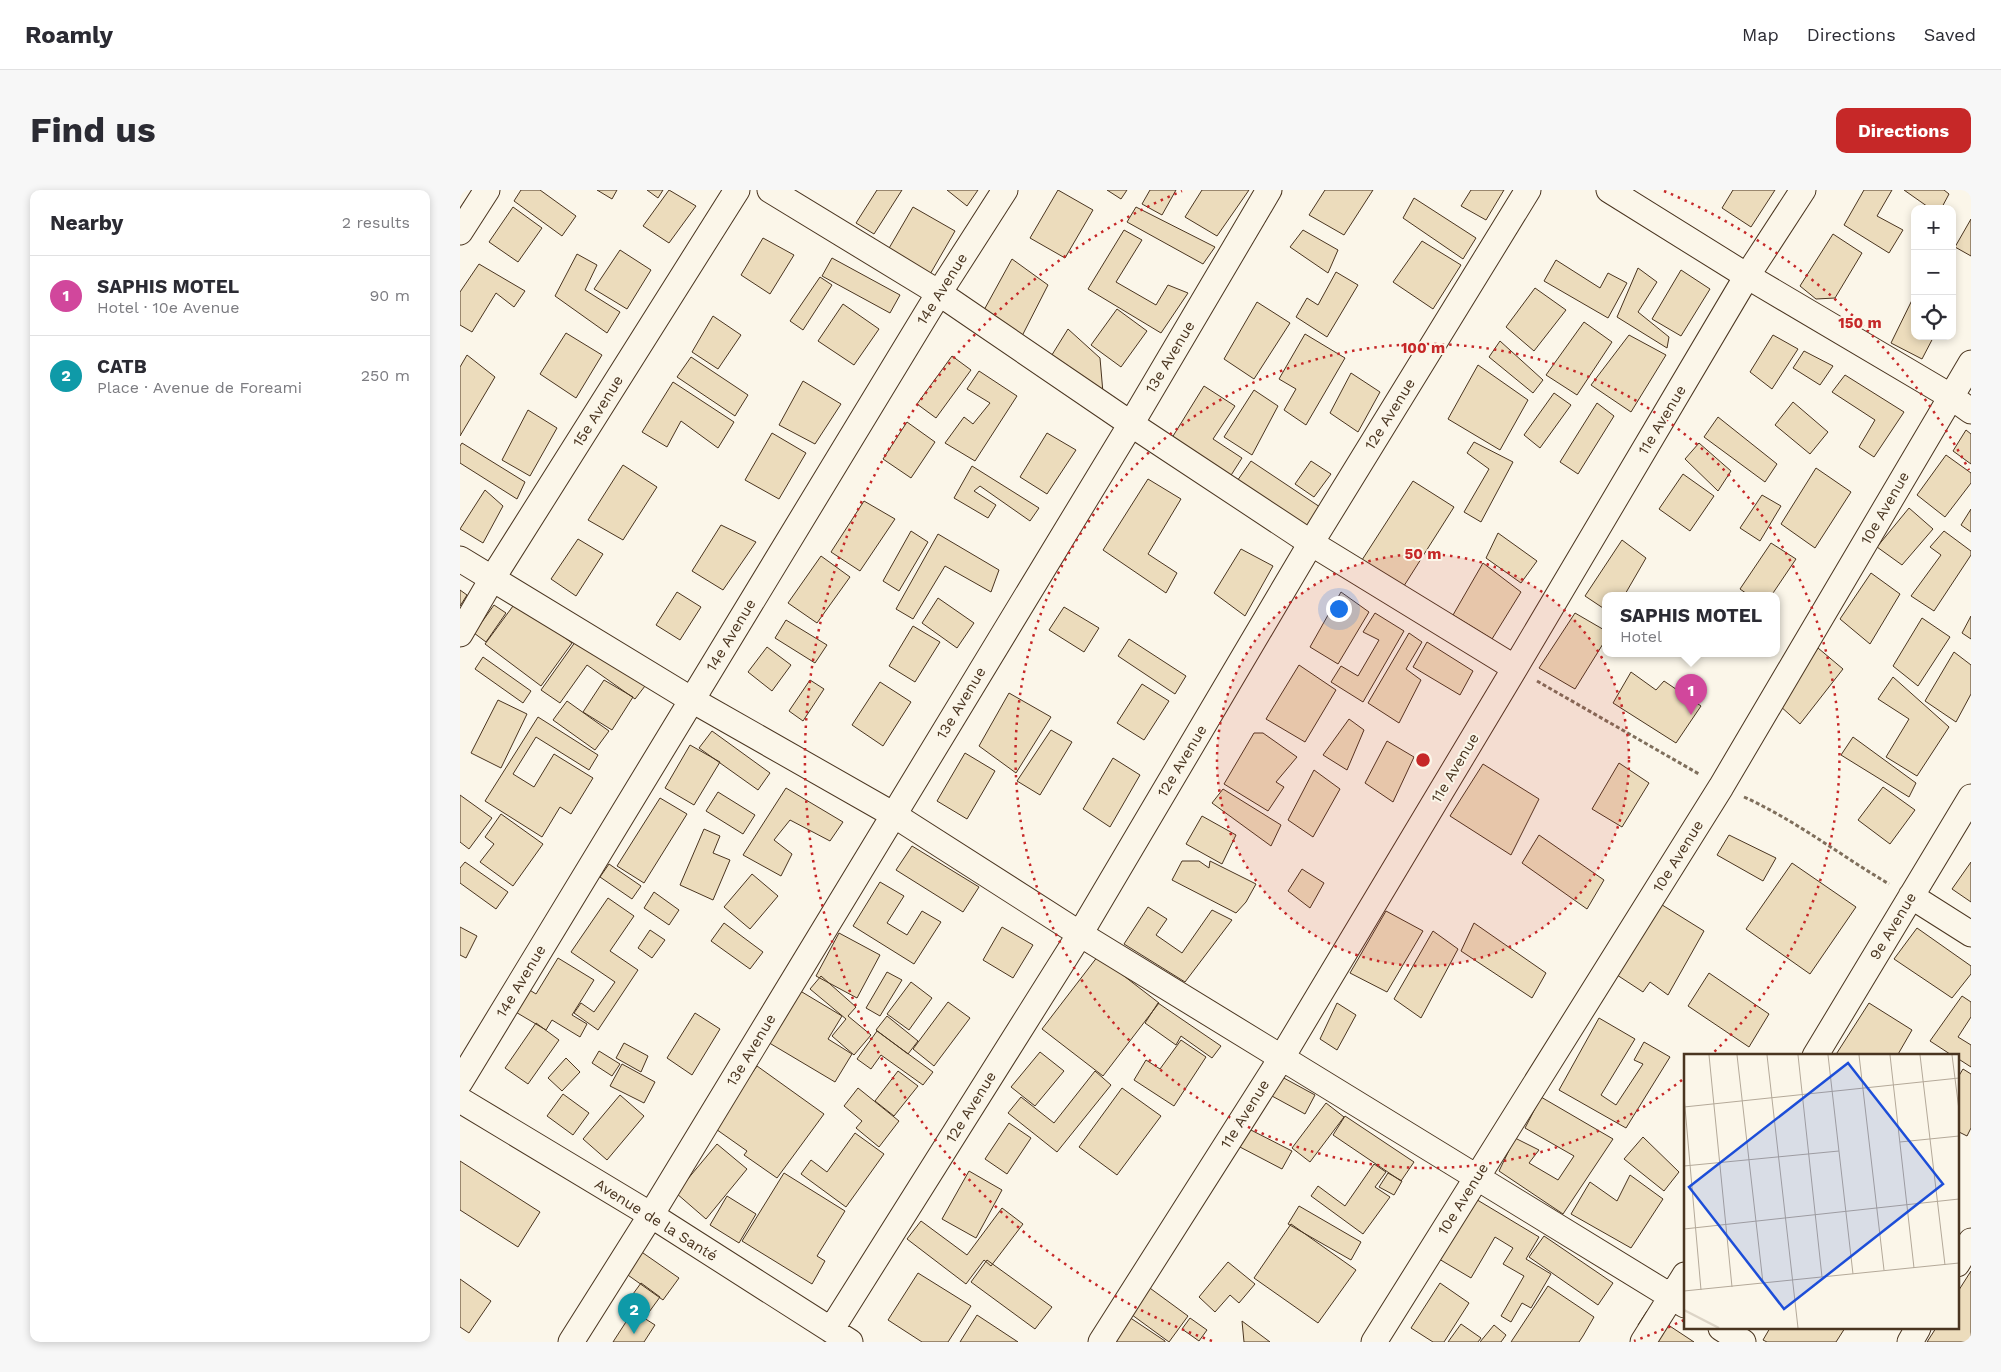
<!DOCTYPE html>
<html lang="en">
<head>
<meta charset="utf-8">
<style>
	:root { --surface:#fff; --page:#f7f7f7; --text:#2b2b33; --muted:#7c7c81; --line:#e1e1e2; --accent:#c62828 }
	body { margin:0; font-family:"Work Sans",sans-serif; background:var(--page); color:var(--text) }
	.controls { position:absolute; right:15px; top:15px; display:grid; overflow:hidden; border-radius:10px; box-shadow:0 2px 8px #0003 }
	.controls button { width:45px; height:45px; display:grid; place-items:center; padding:0; border:0; border-bottom:1px solid var(--line); background:var(--surface); color:var(--text); font:25px sans-serif }
	.you { position:absolute; left:878px; top:418px; width:18px; height:18px; margin:-12px; border:4px solid #fff; border-radius:50%; background:#1a73e8; box-shadow:0 0 0 8px #1a73e833 }
	.badge { display:grid; place-items:center; width:32px; height:32px; border-radius:50%; background:var(--accent); color:#fff; font-size:16px; font-weight:700 }
	.pin { position:absolute; translate:-50% -41px; filter:drop-shadow(0 1px 2px #0008) }
	.pin::after { content:''; position:absolute; top:26px; width:18px; height:15px; background:inherit; clip-path:polygon(0 0,100% 0,50% 100%) }
	.popup { position:absolute; left:1142px; top:402px; width:178px; height:65px; box-sizing:border-box; display:grid; place-content:center; border-radius:10px; background:var(--surface); filter:drop-shadow(0 1px 4px #0005); font-size:16px; white-space:nowrap; color:var(--muted) }
	.popup b { font-size:19px; color:var(--text) }
	.popup::after { content:''; position:absolute; left:50%; top:100%; margin-left:-10px; border:10px solid transparent; border-top-color:var(--surface) }
	.list { margin:0; padding:0; list-style:none }
	h2 { display:flex; justify-content:space-between; align-items:center; height:65px; margin:0; padding:0 20px; font-size:21px }
	h2 small { font-size:16px; font-weight:400; color:var(--muted) }
	.list li { display:grid; grid-template-columns:32px 1fr auto; gap:15px; align-items:center; box-sizing:border-box; height:80px; padding:0 20px; border-top:1px solid var(--line) }
	.list b { display:block; font-size:19px; white-space:nowrap }
	.list p { margin:0; font-size:16px; white-space:nowrap; color:var(--muted) }
	.list em { font-size:16px; font-style:normal; color:var(--muted) }
	.icon { flex:none; width:28px; height:28px; fill:none; stroke:currentColor; stroke-width:2; stroke-linecap:round; stroke-linejoin:round }
	.map { position:relative; flex:none; width:1511px; height:1152px; overflow:hidden; border-radius:10px }
	header { display:flex; align-items:center; gap:30px; box-sizing:border-box; height:70px; padding:0 25px; background:var(--surface); border-bottom:1px solid var(--line) }
	header strong { font-size:24px }
	nav { display:flex; gap:28px; margin-inline-start:auto; font-size:18px }
	.intro { display:flex; align-items:center; justify-content:space-between; box-sizing:border-box; height:120px; padding:0 30px }
	h1 { margin:0; font-size:35px }
	.button { padding:12px 22px; border-radius:10px; background:var(--accent); color:#fff; font-size:18px; font-weight:700 }
	main { display:flex; gap:30px; padding:0 30px }
	aside { flex:1; background:var(--surface); border-radius:10px; box-shadow:0 2px 8px #0003 }
	.map>svg:first-child { display:block }
	.building { fill:#ecdcbc; stroke:#4a3520 }
	.lines { fill:none; stroke-linecap:round; stroke-linejoin:round }
	.minor-casing { stroke:#4a3520; stroke-width:27 }
	.path { stroke:#7f6f5c; stroke-width:3; stroke-dasharray:4 2.5; stroke-linecap:butt }
	.minor { stroke:#fbf6e9; stroke-width:25 }
	.ring { fill:none; stroke:#c62828; stroke-width:2.5; stroke-dasharray:2.5 5 }
	.labels { text-anchor:middle; stroke-width:4; stroke-linejoin:round; paint-order:stroke }
	.street-label { font-size:15px; fill:#4a3520; stroke:#fbf6e9 }
	.inset-river { fill:none; stroke:#dcd4c6; stroke-width:2.5 }
	.inset-road { fill:none; stroke:#b4a999; stroke-width:1 }
	.view { fill:#1d4ed8; fill-opacity:0.15; stroke:#1d4ed8; stroke-width:2.5 }
	.inset-edge { fill:none; stroke:#4a3520; stroke-width:2.5 }
	.centre { fill:#c62828; stroke:#fbf6e9; stroke-width:2.5 }
	.ring-label { font-size:15px; text-anchor:middle; font-weight:bold; fill:#c62828; stroke:#fbf6e9; stroke-width:4; stroke-linejoin:round; paint-order:stroke }
</style>
</head>
<body>
<header>
<strong>Roamly</strong>
<nav><a>Map</a><a>Directions</a><a>Saved</a></nav>
</header>
<div class="intro"><h1>Find us</h1><a class="button">Directions</a></div>
<main>
<aside>
<h2>Nearby<small>2 results</small></h2>
<ul class="list">
<li><span class="badge" style="background:#d1479c">1</span><div><b>SAPHIS MOTEL</b><p>Hotel · 10e Avenue</p></div><em>90 m</em></li>
<li><span class="badge" style="background:#0f9aa8">2</span><div><b>CATB</b><p>Place · Avenue de Foreami</p></div><em>250 m</em></li>
</ul>
</aside>
<div class="map">
<svg width="1511" height="1152" viewBox="0 0 1511 1152">
	<rect width="100%" height="100%" fill="#fbf6e9"/>
	<path class="building" d="M61 0H80L116 26 102 46 54 11Z
		M137 0H157L152 9Z
		M187 0H203L198 8Z
		M209 0 236 16 209 53 183 36Z
		M417 0H442L414 44 396 33Z
		M487 0H518L507 16Z
		M598 0 633 20 605 68 570 48Z
		M647 0H667L661 9Z
		M690 0H716L702 25 682 14Z
		M742 0H789L757 46 725 27Z
		M865 0H913L884 45 849 25Z
		M1011 0H1044L1026 30 1001 16Z
		M1273 0H1315L1291 37 1262 18Z
		M1404 0H1432L1417 26 1443 40 1429 63 1384 35Z
		M1444 0H1484L1489 4 1481 19H1471Z
		M954 8 1016 48 1003 69 943 28Z
		M53 17 82 38 58 72 29 52Z
		M453 17 495 41 469 86 428 60Z
		M676 17 755 57 743 74 667 32Z
		M1511 29V66L1495 57Z
		M664 40 682 50 656 92 696 115 708 95 728 103 701 143 628 99Z
		M843 40 878 60 868 83 830 57Z
		M1373 44 1402 63 1375 108 1356 109 1340 96Z
		M303 48 334 65 310 104 281 85Z
		M962 51 1001 75 973 119 933 92Z
		M160 60 191 80 167 119 134 99Z
		M117 64 137 75 125 100 160 122 147 143 95 106Z
		M372 68 440 105 430 123 362 86Z
		M552 69 588 95 562 146 524 120Z
		M1096 70 1140 98 1148 83 1167 93 1148 128 1084 91Z
		M19 74 65 101 54 117 36 103 12 142 0 135V102Z
		M1178 78 1197 92 1178 122 1209 147 1207 158 1157 127Z
		M1221 80 1250 99 1221 146 1192 129Z
		M876 82 898 95 867 147 836 127 847 108 858 115Z
		M360 87 372 95 343 140 330 131Z
		M1075 98 1106 120 1074 161 1046 137Z
		M1455 104V146H1474L1462 169 1431 153Z
		M797 112 830 133 794 189 764 169Z
		M383 114 419 139 394 175 358 151Z
		M657 119 687 141 661 177 631 155Z
		M253 126 281 145 258 179 232 162Z
		M1124 132 1152 152 1117 205 1086 185Z
		M608 139 640 168 643 203 590 168Z
		M106 143 142 165 116 208 80 184Z
		M845 144 885 168 846 235 824 220 836 199 819 189Z
		M1169 145 1206 165 1171 222 1131 195Z
		M1313 145 1338 159 1312 199 1290 182Z
		M1040 151 1083 190 1073 203 1029 167Z
		M1344 161 1373 176 1360 195 1333 178Z
		M7 165 35 187 0 246V177Z
		M492 166 511 180 476 228 457 214Z
		M231 167 288 205 275 226 217 187Z
		M1018 175 1068 210 1040 260 988 229Z
		M519 181 557 206 515 271 485 253 504 227 513 234 530 213 507 199Z
		M891 183 920 202 898 242 870 223Z
		M1385 185 1444 222 1414 267 1399 257 1415 230 1372 202Z
		M343 191 381 214 355 254 319 235Z
		M213 192 274 232 258 258 221 231 207 257 182 242Z
		M744 196 775 216 753 249 782 268 768 290 710 251Z
		M794 200 818 216 792 265 764 247Z
		M1094 203 1111 215 1080 258 1064 245Z
		M1333 212 1368 242 1350 264 1315 235Z
		M1137 213 1154 226 1118 284 1100 272Z
		M68 220 97 238 70 286 42 270Z
		M1258 227 1317 274 1305 292 1244 247Z
		M447 232 475 252 451 288 423 269Z
		M1506 240 1511 244V274L1493 261Z
		M312 243 346 263 319 309 285 290Z
		M587 243 616 260 587 304 560 287Z
		M1014 252 1053 272 1021 332 1004 322 1029 279 1007 263Z
		M2 253 65 292 57 309 0 273V256Z
		M1239 253 1271 281 1258 301 1225 269Z
		M1486 265 1511 283V293L1485 327 1457 305Z
		M791 271 860 317 845 342 775 294Z
		M851 271 871 284 854 307 835 294Z
		M163 275 197 297 163 350 128 330Z
		M512 276 579 318 570 331 520 296 514 301 536 315 528 328 494 308Z
		M1356 278 1391 302 1355 358 1321 334Z
		M1223 284 1254 306 1230 341 1199 319Z
		M688 289 721 309 688 364 717 383 706 403 643 360Z
		M953 291 994 317 942 399 902 370Z
		M25 300 43 316 23 353 0 339Z
		M1302 305 1321 316 1300 351 1280 338Z
		M404 311 435 329 400 381 371 362Z
		M1449 318 1473 339 1442 375 1417 357Z
		M1511 319V342L1501 335Z
		M261 335 296 352 263 400 232 381Z
		M451 341 468 352 439 401 423 391Z
		M1484 341 1511 361V365L1474 421 1451 406 1481 365 1470 357Z
		M1038 343 1077 371 1061 393 1026 368Z
		M478 344 539 380 531 402 485 376 453 429 436 419Z
		M118 349 143 364 116 406 91 389Z
		M1162 350 1186 368 1164 406H1146V420L1125 406Z
		M1311 353 1336 369 1311 406H1290L1280 399Z
		M781 359 813 376 785 426 754 403Z
		M361 366 390 387 357 433 328 413Z
		M1023 373 1061 402 1032 449 993 425Z
		M1411 383 1440 404 1410 454 1380 429Z
		M0 400 7 405 0 416Z
		M217 402 241 417 220 450 196 435Z
		M881 402 909 422 878 474 850 457Z
		M478 408 514 433 497 458 462 433Z
		M56 412 112 453 81 496 25 454Z
		M34 415 46 423 26 452 14 443Z
		M604 417 639 438 624 462 589 440Z
		M915 423 944 441 903 512 871 492 881 476 898 486 919 450 903 442Z
		M1115 423 1146 441V449L1115 499 1079 478Z
		M1511 426V449L1502 443Z
		M1462 428 1490 447 1458 496 1433 476Z
		M326 430 367 455 355 473 315 448Z
		M453 436 480 452 455 492 429 476Z
		M949 443 962 452 946 479 961 490 939 533 908 513Z
		M118 448 185 496 175 509 127 475 100 513 81 500Z
		M669 449 726 486 715 504 658 466Z
		M967 452 1013 481 1000 505 953 477Z
		M307 457 331 475 312 501 288 482Z
		M1358 458 1383 479 1340 534 1319 515Z
		M1494 462 1511 475V504L1496 532 1465 511Z
		M23 467 71 501 63 513 15 479Z
		M839 475 876 500 845 552 806 529Z
		M1171 482 1196 500 1204 491 1241 516 1216 553 1153 513Z
		M1433 487 1489 537 1457 586 1426 567 1449 529 1418 509Z
		M144 490 173 507 152 540 123 522Z
		M350 490 364 499 343 531 329 521Z
		M420 492 451 512 423 556 392 535Z
		M682 494 709 511 684 550 657 533Z
		M549 503 591 527 556 583 519 556Z
		M38 510 67 524 41 578 11 563Z
		M107 511 149 541 135 560 93 530Z
		M78 527 138 565 129 580 76 547 53 584 74 597 94 564 133 588 111 624 100 617 82 647 25 611Z
		M889 529 904 540 887 580 863 565Z
		M591 540 612 552 580 605 557 591Z
		M252 541 310 583 298 600 239 558Z
		M794 543H803L837 567 816 592 824 597 808 621 764 594Z
		M1393 547 1456 593 1449 607 1381 565Z
		M927 551 954 567 933 612 905 593Z
		M230 555 260 572 234 615 205 598Z
		M505 563 535 581 507 629 477 611Z
		M653 568 680 585 650 637 623 619Z
		M1159 573 1189 593 1162 637 1132 619Z
		M1023 574 1079 609 1051 665 990 626Z
		M854 580 880 599 853 647 828 630Z
		M1423 597 1455 620 1430 654 1398 630Z
		M326 598 383 632 370 651 330 630 314 650 332 664 321 686 283 665Z
		M763 599 821 635 811 656 752 613Z
		M258 602 295 625 283 644 246 621Z
		M0 605 32 628 9 659 0 652Z
		M200 608 227 624 184 693 157 676Z
		M41 624 83 654 53 696 20 672 34 654 25 647Z
		M742 626 776 645 762 674 726 654Z
		M244 639 260 646 253 663 270 670 253 710 220 695Z
		M1079 645 1144 690 1127 719 1062 673Z
		M1269 645 1316 668 1303 691 1257 665Z
		M452 656 519 697 503 722 436 680Z
		M722 671H739L749 678 750 671 796 694 786 712 776 723 712 690Z
		M5 672 48 702 36 719 0 693V678Z
		M1511 672V712L1492 699Z
		M1332 673 1396 717 1350 784 1286 739Z
		M149 674 181 696 172 709 140 687Z
		M842 679 864 693 850 718 828 701Z
		M292 684 318 706 290 739 264 717Z
		M420 692 444 706 427 733 447 745 462 721 481 732 454 774 393 736Z
		M194 702 219 720 209 735 184 718Z
		M148 708 174 726 150 761 178 780 138 840 114 823 121 813 134 822 155 792 111 762Z
		M1199 713 1244 741 1208 805 1190 792 1183 802 1157 785Z
		M688 717 707 729 696 745 722 763 752 720 772 730 725 792 664 754Z
		M926 721 963 741 927 802 890 783Z
		M264 733 303 762 290 779 251 751Z
		M1014 733 1086 783 1072 808 1001 761Z
		M0 737 17 746 6 768 0 765Z
		M542 737 573 755 553 788 523 770Z
		M1457 738 1511 776V784L1492 808 1434 769Z
		M190 740 205 750 192 768 178 758Z
		M973 741 998 759 961 828 934 809Z
		M379 743 420 765 397 808 356 786Z
		M638 766 699 813 643 886 582 839Z
		M98 768 134 790 112 825 127 834 120 847 92 830 86 840 54 821 68 799 76 804Z
		M427 782 442 790 420 826 406 818Z
		M1249 783 1309 824 1289 857 1228 816Z
		M361 786 396 817 388 826 411 845 394 865 372 846 386 829 350 799Z
		M451 792 472 808 449 840 427 824Z
		M332 796 382 826 368 849 392 864 375 892 301 848Z
		M1502 806 1511 812V827L1498 847 1511 855V877L1497 868V866H1493L1470 851Z
		M488 812 510 828 474 876 453 859Z
		M698 813 761 856 752 868 721 846 716 855 685 833Z
		M877 813 896 825 877 860 860 849Z
		M1409 813 1452 840 1437 866H1375Z
		M235 823 260 839 232 885 207 868Z
		M427 826 458 851 448 864 416 840Z
		M1139 828 1175 849 1141 905 1156 915 1183 874 1174 870 1184 852 1210 867 1166 938 1099 900Z
		M76 833 99 850 68 894 45 878Z
		M417 841 473 882 463 895 421 865 411 879 397 869Z
		M721 850 746 867 714 916 674 890 686 870 700 879Z
		M164 853 188 866 181 882 156 868Z
		M139 861 160 874 152 886 132 873Z
		M580 862 604 881 575 916 551 897Z
		M106 868 120 882 102 901 88 888Z
		M162 874 195 892 184 913 150 896Z
		M297 876 364 924 317 988 284 965 287 961 253 937Z
		M1503 879 1511 884V938L1507 946 1497 941V889Z
		M438 881 458 896 434 926 415 911Z
		M635 881 651 895 597 962 548 923 561 907 594 933Z
		M822 887 855 905 845 924 812 906Z
		M398 898 439 931 419 957 396 938 402 931 384 916Z
		M662 898 701 926 657 985 619 957Z
		M103 904 129 923 113 945 87 926Z
		M160 905 184 926 147 970 123 949Z
		M1081 907 1153 949 1103 1024 1039 981 1055 948 1079 960 1069 973 1098 990 1114 966 1065 938Z
		M866 913 884 927 850 972 832 958Z
		M885 926 954 972 941 991 873 945Z
		M549 933 571 948 547 984 525 969Z
		M787 938 832 961 822 979 778 956Z
		M395 943 424 964 386 1017 341 984 351 970 367 982Z
		M1183 947 1219 982 1204 1001 1164 969Z
		M257 954 287 979 246 1029 216 1003Z
		M0 971 80 1022 58 1057 0 1020Z
		M914 974 926 982 915 997 930 1007 903 1044 851 1006 858 996 885 1016Z
		M509 981 542 1000 516 1048 482 1029Z
		M324 983 385 1021 357 1066 365 1071 352 1094 282 1051Z
		M928 983 942 991 934 1005 919 997Z
		M1170 985 1203 1009 1171 1058 1111 1024 1130 992 1157 1011Z
		M267 1006 296 1024 279 1053 250 1035Z
		M1014 1008 1079 1047 1066 1069 1091 1084 1071 1118 1062 1113 1051 1132 1041 1126 1064 1086 1043 1074 1053 1058 1035 1047 1011 1088 979 1069Z
		M839 1016 901 1052 891 1070 828 1034Z
		M542 1018 563 1034 531 1076 524 1070 506 1094 447 1049 461 1031 507 1065Z
		M831 1034 896 1080 858 1133 794 1088Z
		M1084 1046 1153 1093 1138 1115 1069 1067Z
		M173 1056 219 1088 203 1110 158 1078Z
		M527 1070 592 1117 575 1139 511 1092Z
		M768 1072 795 1094 779 1113 770 1105 755 1122 739 1107Z
		M1511 1081V1152H1467L1476 1138H1497V1103Z
		M458 1083 511 1116 488 1152H462L428 1130Z
		M0 1089 31 1111 9 1143 0 1137Z
		M181 1093 200 1107 184 1129 165 1115Z
		M683 1093 728 1126 709 1152 664 1119Z
		M980 1093 1009 1113 984 1152H973L951 1138Z
		M1088 1096 1134 1127 1123 1146 1119 1152H1051Z
		M173 1121 195 1135 184 1152H153Z
		M1187 1121 1234 1152H1185L1191 1143 1178 1135Z
		M517 1125 558 1152H500Z
		M666 1125 705 1151V1152H648Z
		M730 1128 747 1140 739 1151 722 1139Z
		M782 1131 810 1152H784Z
		M1001 1134 1021 1148 1018 1152H988Z
		M1034 1135 1046 1145 1041 1152H1020Z
		M1310 1138H1385L1376 1152H1307L1303 1150Z"/>
	<g class="lines">
		<defs>
			<path id="minor" d="M310 0 479 103 671 234 851 353 1055 478
				M1149 0 1287 86 1490 206 1511 221
				M0 42 27 0
				M0 369 232 510 434 625 620 744 1225 1115
				M0 444 32 389 277 0
				M1451 706 1511 744
				M1355 866 1511 607
				M0 892 479 103 545 0
				M0 910 191 1025 390 1152
				M1497 1074 1511 1051
				M1261 1138 1283 1152
				M371 1140 620 744 851 353 1068 0
				M111 1152 191 1025 671 234 809 0
				M641 1152 822 867 1055 478 1287 86 1343 0
				M914 1152 1261 597 1511 173
				M1183 1152 1225 1085
				M1450 1152 1458 1138"/>
		</defs>
		<use href="#minor" class="minor-casing"/>
		<path class="path" d="M1077 491 1239 584
			M1284 607C1335 630 1380 665 1429 694"/>
		<use href="#minor" class="minor"/>
	</g>
	<circle cx="963" cy="570" r="206" fill="#c62828" fill-opacity=".12"/>
	<g class="ring">
		<circle cx="963" cy="570" r="206"/>
		<path d="M1222 890A412 412 0 1 1 1252 864"/>
		<path d="M1224 1130A618 618 0 0 1 1174 1151M752 1151A618 618 0 0 1 722 1M1204 1A618 618 0 0 1 1509 280"/>
	</g>
	<g class="labels">
		<g class="street-label">
			<text transform="translate(482 99) rotate(-58)" y="5">14e Avenue</text>
			<text transform="translate(710 167) rotate(-59)" y="5">13e Avenue</text>
			<text transform="translate(138 221) rotate(-58)" y="5">15e Avenue</text>
			<text transform="translate(930 224) rotate(-58)" y="5">12e Avenue</text>
			<text transform="translate(1202 230) rotate(-59)" y="5">11e Avenue</text>
			<text transform="translate(1425 318) rotate(-60)" y="5">10e Avenue</text>
			<text transform="translate(271 445) rotate(-59)" y="5">14e Avenue</text>
			<text transform="translate(501 513) rotate(-59)" y="5">13e Avenue</text>
			<text transform="translate(722 571) rotate(-59)" y="5">12e Avenue</text>
			<text transform="translate(995 578) rotate(-59)" y="5">11e Avenue</text>
			<text transform="translate(1218 666) rotate(-58)" y="5">10e Avenue</text>
			<text transform="translate(1433 736) rotate(-59)" y="5">9e Avenue</text>
			<text transform="translate(61 791) rotate(-59)" y="5">14e Avenue</text>
			<text transform="translate(291 860) rotate(-59)" y="5">13e Avenue</text>
			<text transform="translate(511 917) rotate(-58)" y="5">12e Avenue</text>
			<text transform="translate(785 924) rotate(-58)" y="5">11e Avenue</text>
			<text transform="translate(1003 1009) rotate(-58)" y="5">10e Avenue</text>
			<text transform="translate(196 1030) rotate(32)" y="5">Avenue de la Santé</text>
		</g>
	</g>
	<g transform="translate(1224 864)">
		<rect width="275" height="275" fill="#fbf6e9"/>
		<path class="inset-river" d="M0 256 35 274"/>
		<path class="inset-road" d="M25 1 48 233M53 1 79 229M83 1 114 274M114 1 138 223M144 1 169 220M175 1 200 216M206 1 230 214M236 1 261 211M268 1 275 56M0 42 17 236M0 53 275 24M216 88 275 82M0 112 155 97M0 175 275 145M0 237 275 209"/>
		<path class="view" d="M164 9 259 130 100 255 5 133Z"/>
		<rect width="275" height="275" class="inset-edge"/>
	</g>
	<circle cx="963" cy="570" r="8" class="centre"/>
	<g class="ring-label">
		<text x="1400" y="138">150 m</text>
		<text x="963" y="163">100 m</text>
		<text x="963" y="369">50 m</text>
	</g>
</svg>
<div class="controls">
<button>+</button>
<button>−</button>
<button><svg class="icon" aria-label="locate" viewBox="0 0 24 24"><circle cx="12" cy="12" r="6"/><path d="M12 2v4M12 18v4M2 12h4M18 12h4"/></svg></button>
</div>
<div class="you"></div>
<div class="pin badge" style="left:1231px;top:525px;background:#d1479c">1</div>
<div class="popup"><b>SAPHIS MOTEL</b>Hotel</div>
<div class="pin badge" style="left:174px;top:1144px;background:#0f9aa8">2</div>
</div>
</main>
</body>
</html>
